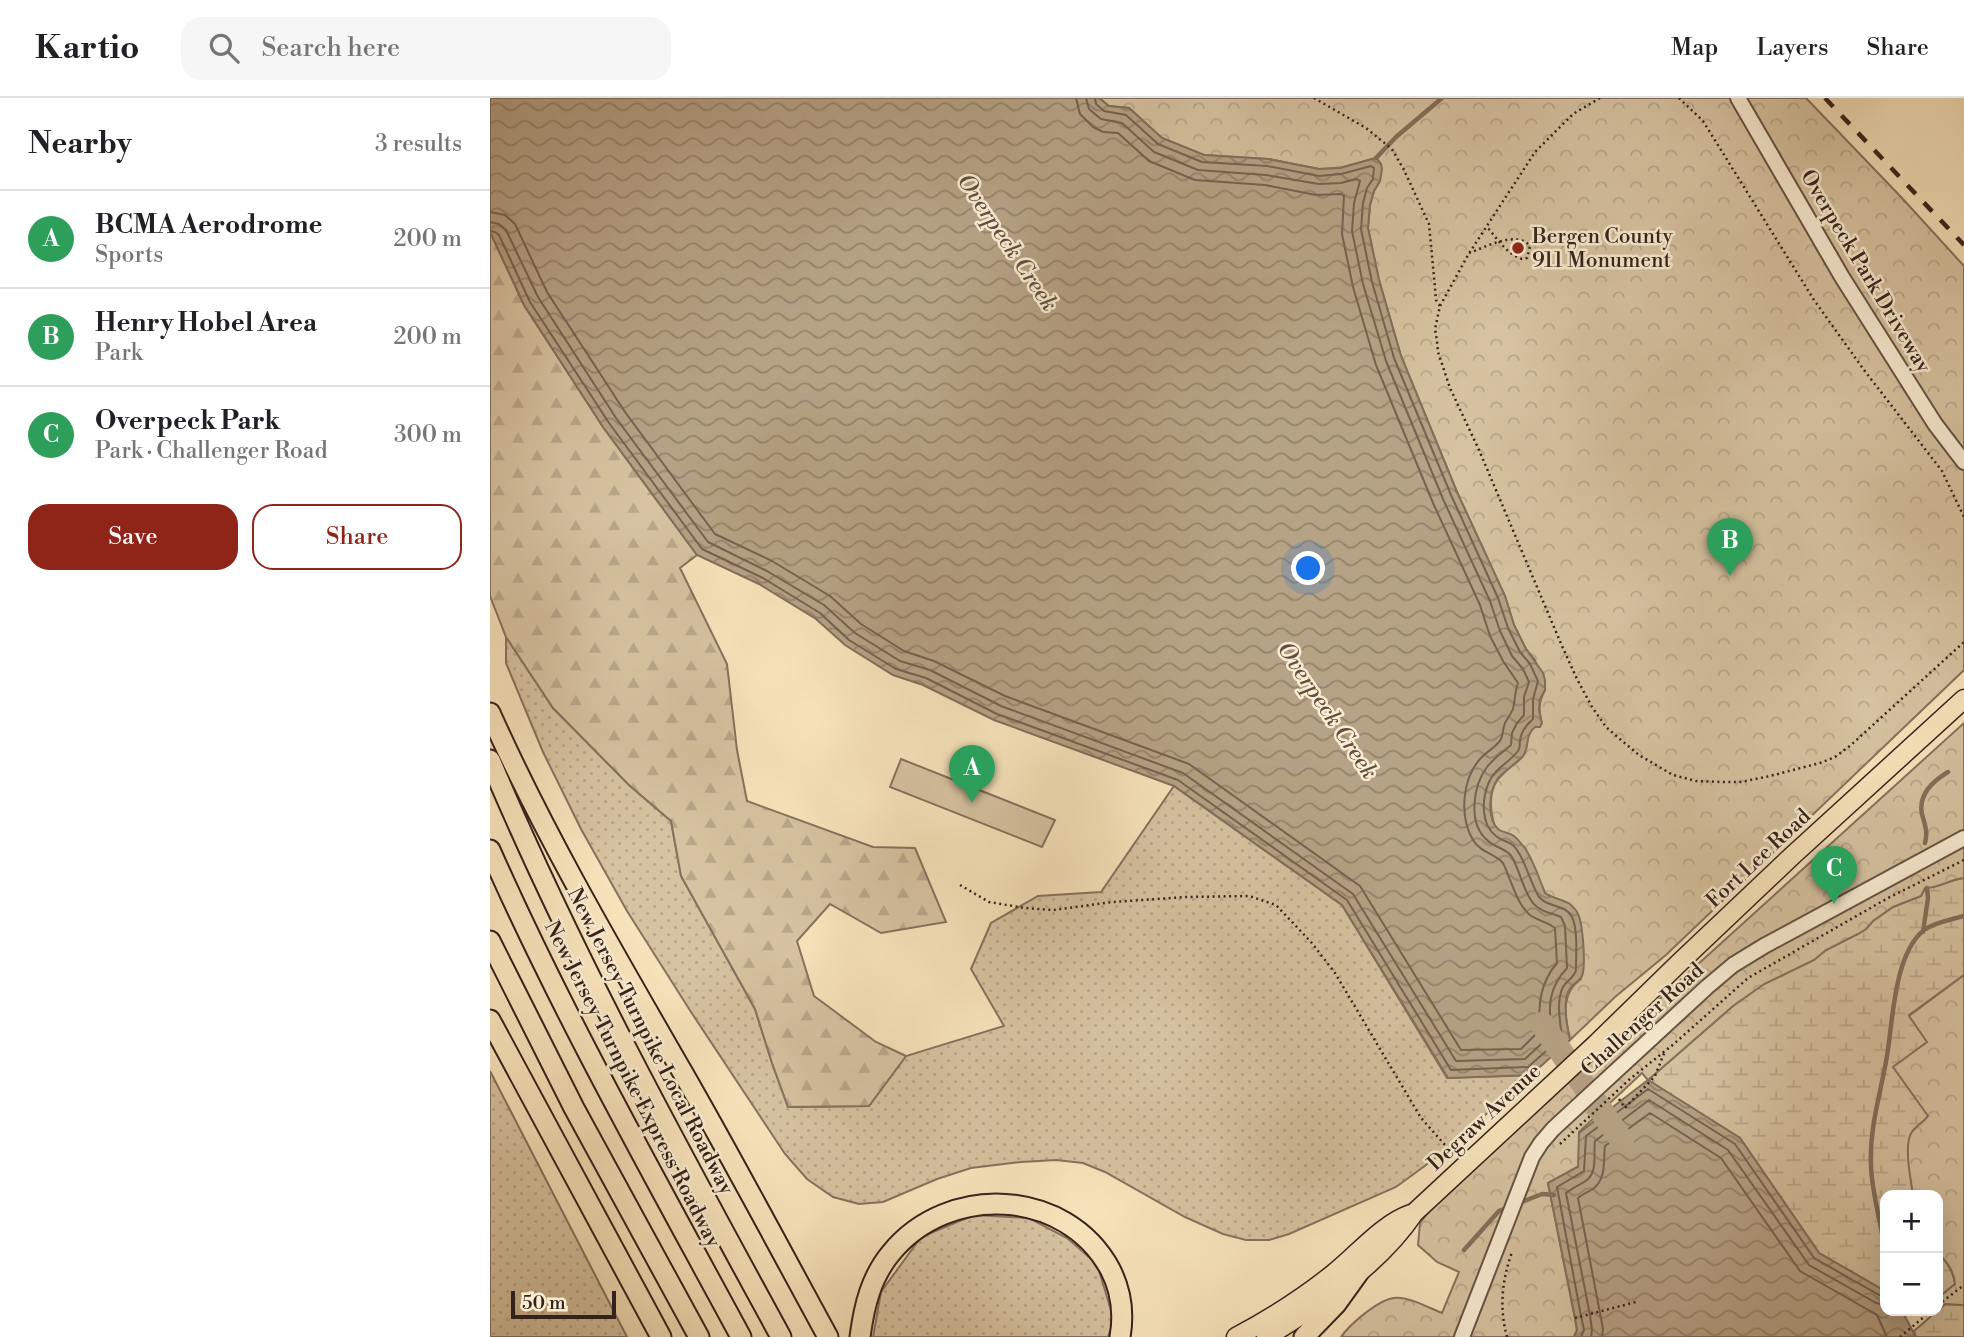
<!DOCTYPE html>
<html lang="en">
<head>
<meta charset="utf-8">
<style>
	:root { --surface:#fff; --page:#f6f6f6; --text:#202124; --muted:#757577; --line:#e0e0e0; --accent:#8f2418 }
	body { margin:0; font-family:"Libre Bodoni",serif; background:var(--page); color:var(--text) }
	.controls { position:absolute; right:21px; bottom:21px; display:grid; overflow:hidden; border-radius:14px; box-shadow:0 7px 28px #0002 }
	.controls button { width:63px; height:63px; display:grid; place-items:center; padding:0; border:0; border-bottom:2px solid var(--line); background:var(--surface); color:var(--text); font:35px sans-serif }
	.scale { position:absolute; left:21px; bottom:18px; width:105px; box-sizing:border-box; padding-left:7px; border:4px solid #35221b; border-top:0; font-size:19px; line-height:24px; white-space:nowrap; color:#35221b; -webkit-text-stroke:5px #faedd3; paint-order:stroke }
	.you { position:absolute; left:819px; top:471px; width:24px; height:24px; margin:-18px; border:5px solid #fff; border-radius:50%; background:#1a73e8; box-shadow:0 0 0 10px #1a73e833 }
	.badge { display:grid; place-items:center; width:46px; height:46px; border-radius:50%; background:var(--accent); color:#fff; font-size:23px; font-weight:700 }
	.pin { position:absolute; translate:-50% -58px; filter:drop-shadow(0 2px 4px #0008) }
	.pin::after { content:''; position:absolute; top:37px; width:24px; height:21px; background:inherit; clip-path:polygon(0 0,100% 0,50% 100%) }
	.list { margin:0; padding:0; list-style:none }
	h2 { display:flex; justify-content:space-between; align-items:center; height:91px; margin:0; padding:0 28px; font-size:30px }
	h2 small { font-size:23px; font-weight:400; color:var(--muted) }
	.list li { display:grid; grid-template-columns:46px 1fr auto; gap:21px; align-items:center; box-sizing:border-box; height:98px; padding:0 28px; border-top:2px solid var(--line) }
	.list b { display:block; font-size:26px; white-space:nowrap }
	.list p { margin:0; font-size:23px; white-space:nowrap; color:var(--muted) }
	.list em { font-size:23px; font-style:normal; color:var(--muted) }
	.actions { display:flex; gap:14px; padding:21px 28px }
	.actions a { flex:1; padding:16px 0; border:2px solid var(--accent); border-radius:21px; text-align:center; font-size:24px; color:var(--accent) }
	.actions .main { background:var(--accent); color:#fff }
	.icon { flex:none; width:38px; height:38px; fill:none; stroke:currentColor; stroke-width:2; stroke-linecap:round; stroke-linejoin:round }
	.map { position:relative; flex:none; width:1474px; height:1239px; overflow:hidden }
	header { display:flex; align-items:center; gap:42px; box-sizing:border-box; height:98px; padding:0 35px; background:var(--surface); border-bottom:2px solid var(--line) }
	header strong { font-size:33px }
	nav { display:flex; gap:38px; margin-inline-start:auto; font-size:24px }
	.search { width:490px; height:63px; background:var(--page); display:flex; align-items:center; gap:18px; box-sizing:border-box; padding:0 24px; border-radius:21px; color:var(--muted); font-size:26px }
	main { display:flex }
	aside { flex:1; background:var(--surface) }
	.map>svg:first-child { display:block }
	.grass { fill:url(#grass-dots); stroke:#86725e; stroke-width:2 }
	.forest { fill:url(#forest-firs); stroke:#86725e; stroke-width:2 }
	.wetland { fill:url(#wetland-marsh); stroke:#86725e; stroke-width:2 }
	.park { fill:url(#park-crowns); stroke:#86725e; stroke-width:2 }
	.pitch { fill:#d7c3a1; stroke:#86725e; stroke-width:2 }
	.water { fill:url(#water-waves); stroke:#826f5b; stroke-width:2 }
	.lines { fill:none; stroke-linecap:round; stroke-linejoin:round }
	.shore { stroke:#766250; stroke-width:2 }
	.stream { stroke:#826f5b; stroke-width:4.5 }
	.river { stroke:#b6a285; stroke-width:24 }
	.minor-casing { stroke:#665243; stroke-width:18 }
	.major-casing { stroke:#35221b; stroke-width:21 }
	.highway-casing { stroke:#35221b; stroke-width:23 }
	.path { stroke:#35221b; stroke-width:2.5; stroke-dasharray:2 3.5; stroke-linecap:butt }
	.minor { stroke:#faedd3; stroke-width:14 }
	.major { stroke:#f8e4bc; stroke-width:18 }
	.highway { stroke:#f8e4bc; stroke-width:19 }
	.rail { stroke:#35221b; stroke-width:4.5; stroke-dasharray:12 12; stroke-linecap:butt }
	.poi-dot { fill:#8f2418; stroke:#faedd3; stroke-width:2.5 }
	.labels { text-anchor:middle; stroke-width:5; stroke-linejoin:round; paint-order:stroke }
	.poi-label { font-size:21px; fill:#35221b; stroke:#faedd3; text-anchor:start }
	.street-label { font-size:21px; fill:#35221b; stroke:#faedd3 }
	.water-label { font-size:23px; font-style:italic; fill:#624f40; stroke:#faedd3 }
</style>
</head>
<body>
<header>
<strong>Kartio</strong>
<div class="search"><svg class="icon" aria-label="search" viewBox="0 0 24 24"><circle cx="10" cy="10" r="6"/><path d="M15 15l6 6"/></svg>Search here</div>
<nav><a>Map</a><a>Layers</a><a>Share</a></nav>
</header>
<main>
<aside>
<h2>Nearby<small>3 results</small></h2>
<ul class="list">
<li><span class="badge" style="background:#2e9e5b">A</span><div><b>BCMA Aerodrome</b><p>Sports</p></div><em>200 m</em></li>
<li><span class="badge" style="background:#2e9e5b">B</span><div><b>Henry Hobel Area</b><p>Park</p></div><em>200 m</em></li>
<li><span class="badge" style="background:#2e9e5b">C</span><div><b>Overpeck Park</b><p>Park · Challenger Road</p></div><em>300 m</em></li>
</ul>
<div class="actions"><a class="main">Save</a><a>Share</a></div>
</aside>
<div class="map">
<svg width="1474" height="1239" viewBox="0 0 1474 1239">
	<defs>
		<pattern id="grass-dots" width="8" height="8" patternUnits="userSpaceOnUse" patternTransform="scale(1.75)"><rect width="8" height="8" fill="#d7c3a1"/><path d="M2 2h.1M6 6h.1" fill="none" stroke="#b9a78a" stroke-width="1.8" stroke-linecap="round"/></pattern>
		<pattern id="forest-firs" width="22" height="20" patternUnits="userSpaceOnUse" patternTransform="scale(1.75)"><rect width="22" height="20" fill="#d7c3a1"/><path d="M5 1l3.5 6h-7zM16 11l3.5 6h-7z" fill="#b9a78a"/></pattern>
		<pattern id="wetland-marsh" width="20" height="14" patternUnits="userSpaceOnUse" patternTransform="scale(1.75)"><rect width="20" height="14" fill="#d7c3a1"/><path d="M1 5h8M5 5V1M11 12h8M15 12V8" fill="none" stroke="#b9a78a"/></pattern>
		<pattern id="park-crowns" width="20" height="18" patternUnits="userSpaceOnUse" patternTransform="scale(1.75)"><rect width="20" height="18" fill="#d7c3a1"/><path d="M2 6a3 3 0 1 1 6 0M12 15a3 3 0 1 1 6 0" fill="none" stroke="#b9a78a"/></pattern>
		<pattern id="water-waves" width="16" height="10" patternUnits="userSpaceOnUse" patternTransform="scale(1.75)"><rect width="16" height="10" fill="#b6a285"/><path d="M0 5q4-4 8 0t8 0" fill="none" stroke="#95846c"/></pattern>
	</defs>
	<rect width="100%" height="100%" fill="#f8e4bc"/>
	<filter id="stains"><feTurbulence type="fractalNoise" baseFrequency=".00286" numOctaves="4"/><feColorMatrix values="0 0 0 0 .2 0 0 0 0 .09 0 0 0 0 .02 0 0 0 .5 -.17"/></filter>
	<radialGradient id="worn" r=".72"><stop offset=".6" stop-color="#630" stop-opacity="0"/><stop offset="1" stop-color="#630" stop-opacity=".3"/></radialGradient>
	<path class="grass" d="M16 539 63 610 139 687 181 723 191 778 265 911 282 965 298 1009 379 1008 416 958 514 928 481 871 501 825 548 798 611 794 684 688 852 807 957 980 1041 977 947 1059 906 1089 799 1136 779 1142H756L733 1136 695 1119 615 1074 593 1065 566 1062 531 1064 481 1070 447 1081 393 1104 369 1106 343 1099 317 1081 295 1056 201 914 137 813 91 731 53 654 16 565Z
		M0 973 137 1239H0Z
		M484 1117 539 1120 577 1140 607 1166 624 1222 618 1239H383L391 1194 431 1139Z"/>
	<path class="forest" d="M0 134 34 207 113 329 207 457 190 470 237 566 247 652 257 703 383 749 425 750 456 824 391 835 340 806 307 843 324 898 386 944 416 958 379 1008 298 1009 282 965 265 911 191 778 181 723 139 687 63 610 16 539 0 498Z"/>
	<path class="wetland" d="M1474 780V877L1419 917 1438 944V1018C1434 1024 1426 1028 1422 1034 1414 1046 1422 1083 1423 1097H1395V1193L1329 1155 1250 1040 1158 982 1243 908 1274 886 1324 862 1336 852 1368 836 1376 831 1383 823 1403 809 1431 798 1435 790C1450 790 1460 781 1474 780Z
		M1448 1155C1457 1164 1463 1172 1465 1186L1448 1200Z
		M1455 1206 1474 1207V1239H1426L1424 1233Z"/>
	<path class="park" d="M609 0H1316L1412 100 1474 168V572L1176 857 1125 899 1080 942C1075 920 1070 896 1091 881 1091 862 1097 819 1080 807 1073 801 1063 801 1055 795L1035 750 1005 729C1000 712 997 690 1012 677 1018 670 1027 665 1032 659 1038 652 1036 645 1038 638 1040 631 1047 626 1051 621 1048 609 1050 602 1055 592L1045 562 1036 551 1024 527 1015 498 967 394 911 258 889 182 878 130 880 107 884 93 890 83 891 66 886 60 850 70 829 71 778 61 714 57 672 40 639 10 619 8Z
		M1474 625V780C1460 781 1450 790 1435 790L1431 798 1403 809 1383 823 1376 831 1368 836 1336 852 1324 862 1274 886 1243 908 1158 982 1152 975 1089 1034V1068L1058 1085 1085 1220 1087 1232 1084 1239H851C860 1226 888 1202 904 1200 918 1198 939 1210 952 1215L969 1174 947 1164 928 1147 930 1125 949 1101Z
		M1474 877V1207L1455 1206 1448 1213V1200L1465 1186C1464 1173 1457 1164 1448 1155V1097H1423C1421 1082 1413 1046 1422 1034 1426 1028 1434 1024 1438 1018L1403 969 1437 944 1419 918Z"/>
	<path class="pitch" d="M411 661 565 722 552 749 400 689Z"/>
	<path class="water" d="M0 0H609L619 8 639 10 672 40 714 57 778 61 829 71 850 70 886 60 891 66 892 71 890 83 884 93 880 107 878 130 889 182 911 258 967 394 1015 498 1024 527 1036 551 1053 575 1055 582V592L1050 601 1049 612 1052 625 1050 629H1045C1034 638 1040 649 1033 658 1026 666 1015 672 1008 680 999 693 996 721 1009 732 1014 735 1019 734 1024 738 1027 740 1032 747 1035 750 1044 764 1049 780 1055 795 1063 801 1072 801 1080 806 1081 807 1087 813 1087 814 1093 823 1096 868 1092 878 1089 885 1081 886 1078 894 1073 908 1077 928 1080 942L1041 977 958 980 852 807 684 688 504 622 433 587 403 577 355 547 326 521 269 486 207 457 113 329 34 207 0 134Z
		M1158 982 1250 1040 1329 1155 1395 1193V1213H1412L1426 1239H1084L1087 1232 1085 1220 1058 1085 1088 1069 1089 1035Z"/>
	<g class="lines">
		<path class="shore" d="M0 114 15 117 25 126 57 194 135 314 225 436 282 463 340 498 371 526 414 553 444 563 515 598 699 666 870 788 971 952 1031 951 1050 932C1048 906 1050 885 1067 865L1065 830C1058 824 1048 823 1040 817 1027 807 1020 779 1013 765 1004 755 991 755 983 742 969 718 972 680 991 660 997 653 1007 649 1011 641 1013 636 1013 630 1015 625 1017 621 1021 616 1023 611 1025 603 1025 593 1028 585L1013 563 1000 538 990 507 943 405 886 267 863 189 852 136 854 98 851 96 826 97 775 87 705 82 659 63 628 35 613 34 603 29 590 16 586 0
			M0 124 9 126 16 132 48 199 126 320 218 444 277 473 334 507 365 535 410 563 440 572 511 608 693 675 863 796 966 963 1035 961 1062 936C1058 910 1058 890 1077 870L1075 828 1071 819C1062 815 1054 815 1046 808 1035 799 1030 773 1022 759 1015 749 1004 750 996 741 978 724 983 688 997 669 1003 661 1013 654 1021 647L1022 635 1027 625 1034 617V599L1039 584 1033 571 1022 558 1010 533 1000 503 953 401 896 263 873 186 862 133 864 105 870 83 866 81 851 85 829 86 776 77 708 72 664 54 632 25 611 21 599 11 596 0
			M0 133 5 134 9 137 40 204 119 325 212 451 273 480 330 515 359 542 406 571 436 580 507 616 688 682 857 802 961 972 1038 969 1072 939C1070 924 1066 903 1073 889 1077 882 1084 880 1086 872 1086 857 1088 831 1082 819 1075 806 1059 810 1050 800 1044 793 1036 767 1030 757 1021 740 1017 747 1006 738 990 726 992 700 999 684 1005 670 1019 665 1028 653 1031 648 1029 649 1030 643 1031 633 1036 627 1043 621V601L1048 583 1040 566 1030 554 1018 530 1008 500 961 397 904 260 882 184 871 131 873 105 877 90 883 81 884 70 881 68 851 76 829 78 777 68 712 64 668 46 636 17 614 13 606 6 605 0
			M1091 1239 1094 1232 1091 1218 1067 1089 1094 1073 1096 1038 1158 991 1245 1046 1324 1160 1389 1197 1395 1198
			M1101 1239 1102 1232 1100 1217 1076 1095C1082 1090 1090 1087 1097 1082 1108 1073 1103 1055 1105 1043L1159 1002 1238 1052 1319 1167 1386 1205 1395 1207
			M1112 1239 1113 1231 1110 1215 1088 1100C1092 1096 1098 1094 1103 1091 1117 1080 1113 1063 1115 1048L1160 1015 1231 1060 1310 1173 1387 1217 1397 1239"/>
		<path class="stream" d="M886 60 906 39 952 0
			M1435 745C1438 734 1435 727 1432 716 1428 697 1443 683 1458 674
			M1433 834 1438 800 1437 790
			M1029 1105 1052 1096 1064 1097
			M974 1152 1009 1113 1018 1110
			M1395 1152C1391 1124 1382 1096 1381 1068 1379 1030 1391 994 1397 958 1403 922 1404 856 1434 832 1445 824 1461 822 1474 818
			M1395 1192V1189"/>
		<path class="river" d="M1052 926 1132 1043"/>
		<defs>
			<path id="minor" d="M1248 0 1352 179 1445 326 1474 364
				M972 1239 1042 1059 1051 1045 1063 1031 1217 889 1243 867 1274 848 1474 740"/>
			<path id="major" d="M746 1239C780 1221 813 1200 843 1176 867 1157 892 1126 921 1116
				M776 1239C828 1208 890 1166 924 1115L1106 946 1188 866 1302 758 1474 601"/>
			<path id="highway" d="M0 615C56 740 125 857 193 975 243 1062 290 1151 338 1239
				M0 662C84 861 188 1050 291 1239
				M0 752C74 919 164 1078 251 1239
				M0 843 84 1010 209 1239
				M0 922 171 1239
				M370 1239C374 1208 381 1179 401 1155 458 1085 576 1090 620 1171 631 1192 634 1216 630 1239
				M814 1239 846 1206 869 1174"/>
		</defs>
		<use href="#minor" class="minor-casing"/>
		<use href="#major" class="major-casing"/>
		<use href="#highway" class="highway-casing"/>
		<path class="path" d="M824 0 876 30 902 51 914 72 939 126 945 190 946 202 950 208
			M1110 0 1083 16 1045 54 978 157 950 208 945 231 947 243 948 254 960 290 989 352 1072 548 1087 581 1102 609 1116 629 1131 642 1149 657 1183 677 1206 683 1232 684H1251L1280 678 1330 665 1345 659 1361 647 1474 544
			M1189 0 1213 23 1324 202 1374 272 1452 373 1474 419
			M979 155C996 149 1026 132 1040 148L1037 160 1032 161C1017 156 1008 142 998 130
			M470 787 499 804 535 810 563 812 622 804 696 799 759 798 786 807 821 844 845 875 931 1020 963 1056
			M1129 1001 1135 1010 1165 978 1175 953
			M1070 1046 1140 981 1185 945 1258 880 1398 800 1474 762
			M1448 1207 1474 1187
			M1085 1220 1146 1204
			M1017 1239C1009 1209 1012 1183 1022 1154
			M1410 1239 1441 1213"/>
		<use href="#minor" class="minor"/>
		<use href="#major" class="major"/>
		<use href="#highway" class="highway"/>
		<path class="rail" d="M1335 0 1474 147"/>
	</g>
	<circle class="poi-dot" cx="1028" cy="150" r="7"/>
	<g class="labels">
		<g class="poi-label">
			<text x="1042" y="145">Bergen County<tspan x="1042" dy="24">911 Monument</tspan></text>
		</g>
		<g class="street-label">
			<text transform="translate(1376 173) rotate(59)" y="7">Overpeck Park Driveway</text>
			<text transform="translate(1268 760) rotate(-43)" y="7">Fort Lee Road</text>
			<text transform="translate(1152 921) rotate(-42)" y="7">Challenger Road</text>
			<text transform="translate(161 943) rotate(63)" y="7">New Jersey Turnpike Local Roadway</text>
			<text transform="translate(143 986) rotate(63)" y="7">New Jersey Turnpike Express Roadway</text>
			<text transform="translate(994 1019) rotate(-43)" y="7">Degraw Avenue</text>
		</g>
		<g class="water-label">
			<text transform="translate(518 144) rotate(56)" y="8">Overpeck Creek</text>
			<text transform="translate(838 612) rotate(56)" y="8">Overpeck Creek</text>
		</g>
	</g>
	<rect width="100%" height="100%" filter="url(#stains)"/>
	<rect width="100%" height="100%" fill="url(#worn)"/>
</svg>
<div class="controls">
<button>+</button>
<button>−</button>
</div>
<div class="scale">50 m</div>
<div class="you"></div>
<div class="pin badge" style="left:482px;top:705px;background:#2e9e5b">A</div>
<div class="pin badge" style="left:1240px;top:478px;background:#2e9e5b">B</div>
<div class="pin badge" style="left:1344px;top:806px;background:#2e9e5b">C</div>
</div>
</main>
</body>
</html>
